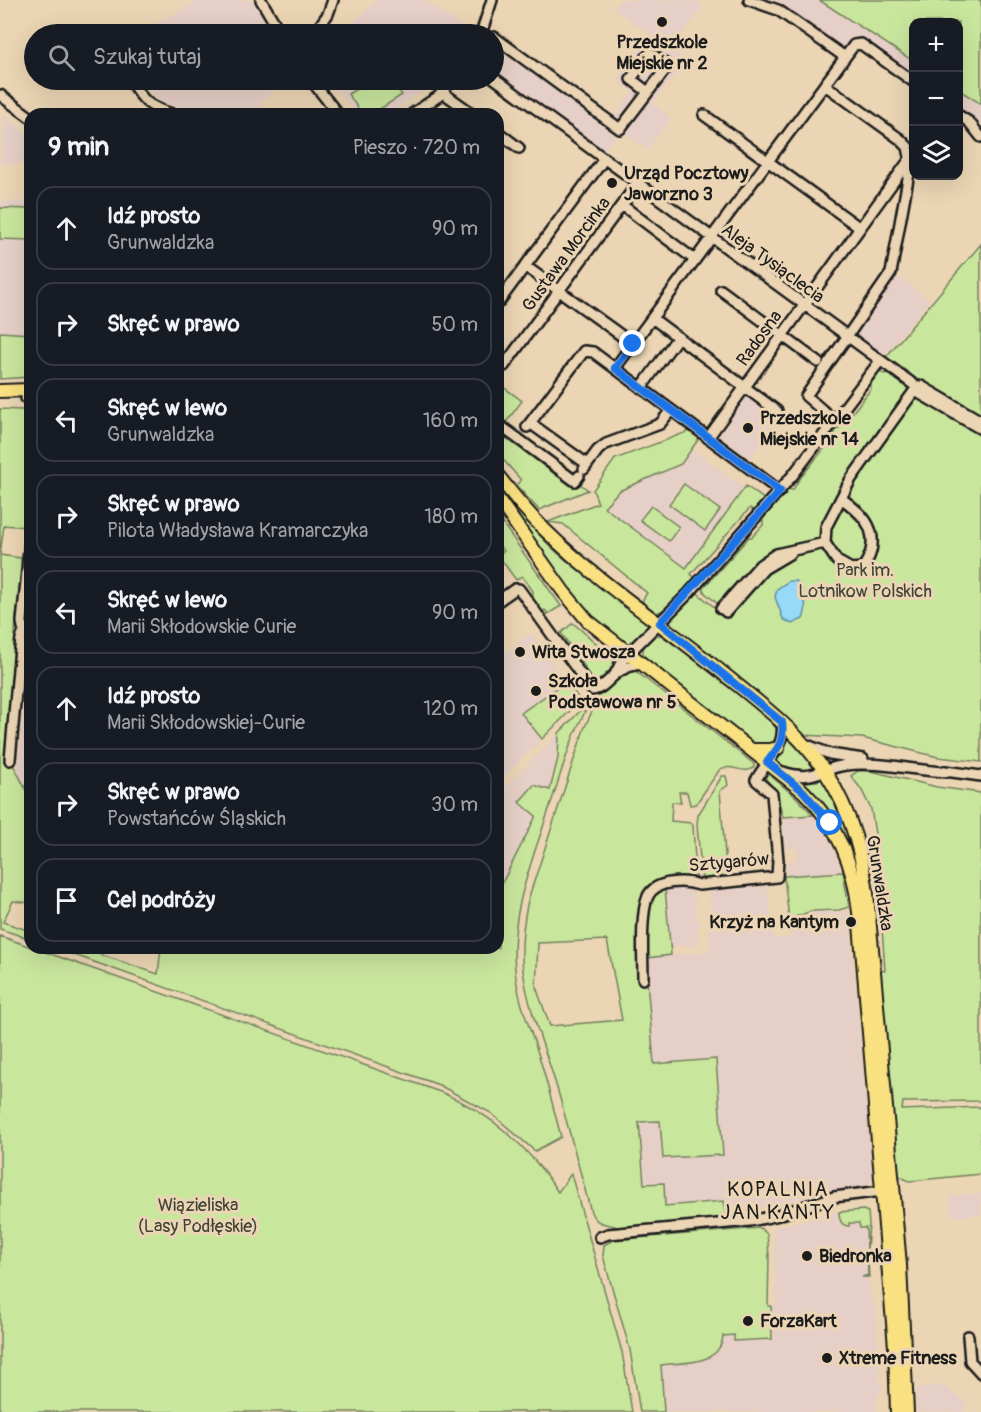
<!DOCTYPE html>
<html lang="pl">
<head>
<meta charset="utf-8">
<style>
	:root { --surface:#171b24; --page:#20242c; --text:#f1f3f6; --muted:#9ea1a6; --line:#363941 }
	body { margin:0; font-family:Pangolin,sans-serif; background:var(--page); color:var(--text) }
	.controls { position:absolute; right:18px; top:18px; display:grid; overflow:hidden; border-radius:12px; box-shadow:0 6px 24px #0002 }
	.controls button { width:54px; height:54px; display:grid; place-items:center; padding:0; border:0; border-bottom:2px solid var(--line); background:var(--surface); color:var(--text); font:30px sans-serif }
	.stop { position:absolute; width:18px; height:18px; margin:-14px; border:4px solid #1a73e8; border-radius:50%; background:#fff }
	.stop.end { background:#1a73e8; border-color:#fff; box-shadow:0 2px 6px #0008 }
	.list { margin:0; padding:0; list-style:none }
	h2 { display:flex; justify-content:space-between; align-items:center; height:78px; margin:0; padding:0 24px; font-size:26px }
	h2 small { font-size:20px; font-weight:400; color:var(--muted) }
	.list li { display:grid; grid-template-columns:39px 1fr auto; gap:18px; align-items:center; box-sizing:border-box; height:84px; margin:0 12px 12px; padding:0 12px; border:2px solid var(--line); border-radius:18px }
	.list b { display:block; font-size:22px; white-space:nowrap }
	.list p { margin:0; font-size:20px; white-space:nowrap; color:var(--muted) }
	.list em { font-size:20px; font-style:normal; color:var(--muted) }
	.icon { flex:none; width:33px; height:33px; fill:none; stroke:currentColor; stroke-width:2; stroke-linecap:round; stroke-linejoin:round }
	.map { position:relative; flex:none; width:981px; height:1412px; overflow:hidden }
	.search { position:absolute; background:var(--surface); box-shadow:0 6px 24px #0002; left:24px; top:24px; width:480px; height:66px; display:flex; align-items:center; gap:15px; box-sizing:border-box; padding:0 21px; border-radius:33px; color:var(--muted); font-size:22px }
	.panel { position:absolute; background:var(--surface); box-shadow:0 6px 24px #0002; left:24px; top:108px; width:480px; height:846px; border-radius:18px }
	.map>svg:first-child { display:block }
	.built { fill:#e6cfc6 }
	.green { fill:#c9e69d; stroke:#72815c; stroke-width:1.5; fill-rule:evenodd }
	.water { fill:#96d9f8; stroke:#658da0; stroke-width:1.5 }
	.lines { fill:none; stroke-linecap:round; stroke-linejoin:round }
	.minor-casing { stroke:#1c1c1c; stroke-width:14 }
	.major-casing { stroke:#1c1c1c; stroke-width:16 }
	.minor { stroke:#ebd5b4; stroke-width:9 }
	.major { stroke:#f9e181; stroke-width:12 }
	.route { stroke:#1a73e8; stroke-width:8 }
	.poi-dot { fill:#1c1c1c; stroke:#ebd5b4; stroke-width:2 }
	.labels { text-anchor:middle; stroke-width:6; stroke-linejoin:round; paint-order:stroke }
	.poi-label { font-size:18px; font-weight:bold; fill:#1c1c1c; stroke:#ebd5b4; text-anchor:start }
	.street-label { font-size:18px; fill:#1c1c1c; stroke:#ebd5b4 }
	.park-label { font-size:18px; fill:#3f4436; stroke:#ebd5b4 }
	.neighbourhood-label { font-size:20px; letter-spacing:1.5px; fill:#1c1c1c; stroke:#ebd5b4 }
</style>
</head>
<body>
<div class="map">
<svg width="981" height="1412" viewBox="0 0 981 1412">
	<rect width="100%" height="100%" fill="#ebd5b4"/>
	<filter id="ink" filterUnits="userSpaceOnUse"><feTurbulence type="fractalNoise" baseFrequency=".0167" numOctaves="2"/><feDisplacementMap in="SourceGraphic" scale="12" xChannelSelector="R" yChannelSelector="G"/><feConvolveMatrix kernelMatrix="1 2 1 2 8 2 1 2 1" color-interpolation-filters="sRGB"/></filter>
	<g filter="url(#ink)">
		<path class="built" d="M200 0H256L276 34H136Z
			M377 0H425L471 34H341Z
			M620 0H695L703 6 672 49 687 60 653 103 671 118 647 150 610 122 632 92 616 80 651 34 614 9Z
			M777 0H819L913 61V81L862 44 851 58 774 5Z
			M497 42 618 131 603 153 494 72V47Z
			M145 80H267L265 84 272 94 259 102 264 111 259 114H201L155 100Z
			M330 80H440L432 89 429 86 389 114H356Z
			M958 90 981 104V129L959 113Z
			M4 115 30 136V164H0Z
			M0 201H30V334L0 332Z
			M896 277 905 280 930 301 884 356 856 337V334Z
			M747 393 779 417 748 462 718 439Z
			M692 449 744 488 686 568 604 507 619 491 681 464Z
			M532 633 580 701 498 783V658Z
			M24 702 30 704V797L17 774Z
			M559 733 558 758 550 790 498 891V794Z
			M813 816 829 839 843 872 788 876 786 861H797L796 848 785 849 783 817Z
			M767 886 774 938 791 937 789 927 806 925V912H842L848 910 873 1179 868 1185 862 1187 840 1189 777 1206 740 1210 733 1205 732 1200 665 1206 644 1184 639 1122 660 1120 716 1059 654 1064 646 958 711 951 708 928 713 927 708 888Z
			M676 887 694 891 697 921H701V926L697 927 699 945 670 947 665 888Z
			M981 1193V1214L952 1217 950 1196Z
			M863 1210 868 1212 869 1224 867 1249 868 1267 870 1289 876 1313 879 1356 881 1391 877 1397V1412H664L660 1365 703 1361 723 1336 734 1335 735 1341 772 1339 771 1306H776L774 1227 834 1213Z
			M941 1385 967 1403 964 1412H916V1389Z"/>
		<path class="green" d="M819 0H981V104L959 90 958 22H914L913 61Z
			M371 80H392L402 95 372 114H362L348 94Z
			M0 208 30 209V240L0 239Z
			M981 244V762L938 757 862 738 802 735 673 629 670 619 695 591 725 616 728 612 705 593 702 587 707 584 749 537H752L763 525V519L788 490H793L798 481 835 435V431L845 418 849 417 871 389V383L878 372 885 374 892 366 885 358Z
			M0 332 30 334V377L0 379Z
			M498 383 522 401 504 425 588 490 539 510 516 485 521 480 498 454Z
			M0 409 22 410 30 415V482L25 527 4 525 0 555 21 558 22 576 16 618 7 753 30 797V903L13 901 3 922 30 931V939L0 929Z
			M692 430 700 437 681 464 619 491 604 507 686 568 746 486 765 500 755 512 750 508 691 574 695 578C688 587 665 613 655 613L643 603V599L647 593 568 528 563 524 548 522 598 503 593 490 615 459Z
			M498 483C514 504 530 526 549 545 580 575 619 598 654 624L629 650 586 613 504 499 498 489Z
			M684 484 720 510 705 531 669 504Z
			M651 506 679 527 669 541 640 520Z
			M498 517 561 606 548 614 545 610 541 613 533 599V591L522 576 516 580 498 555 504 551 498 545Z
			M573 623 613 658 614 666 596 684 591 681 583 670 585 667 561 633Z
			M660 635 688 654 769 719 778 731 780 736 774 745 759 746 751 742 645 658C639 646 648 636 660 635Z
			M633 669 754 764V767C745 776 732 763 720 769L696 804 690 805 687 792H679L681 803 672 802 671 821 691 823 693 826 696 877 665 888 671 955 647 958 646 968 654 1064 716 1059 723 1155 663 1158 660 1121 639 1122 644 1184 664 1183 665 1206 724 1201 725 1218 617 1227C606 1223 597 1226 591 1212 580 1171 569 1129 557 1088 547 1053 531 1018 525 982 519 955 522 928 528 900L584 729 599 696 626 671ZM607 940 622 1020 550 1026 536 987 538 943Z
			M567 681 580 701 542 739 521 713Z
			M582 709 585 712C569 742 561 774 550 806 533 859 509 913 515 970 518 1004 533 1034 542 1066 549 1090 555 1114 561 1137L535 1151 491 1113 439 1085 55 948H81L158 974 161 948H498V891L536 816 519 802 534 785 550 790 558 758 559 733Z
			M787 733 818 769C801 773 787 771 773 762L785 743Z
			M858 771H871L937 787 981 793V1101L903 1102 902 1110 981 1107V1174L909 1181 897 1175 878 970 885 971 876 840 871 809 861 789 851 776Z
			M767 773 796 797 813 815 783 817C779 802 777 791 766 779Z
			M722 776H726L728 785 720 791 727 879 702 881 697 825 698 815Z
			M824 778 853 841 864 902 857 873 798 782 817 781Z
			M843 872 849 907 839 910 812 911 789 919 784 876Z
			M0 936 443 1093C493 1115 528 1146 558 1192L571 1174 622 1352 632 1412H0Z
			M863 1210 868 1212 869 1224 867 1249 869 1277H862L868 1275 866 1228H860L859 1223H849V1226C841 1226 839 1219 839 1212Z
			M760 1228 767 1234 769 1255 768 1306H771L772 1339 734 1341V1335L723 1336C720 1366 683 1362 661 1365L664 1412H640L630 1350 603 1256 604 1245 613 1240Z"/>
		<path class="water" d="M789 581H796C805 591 808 607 803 619L792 624 783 619 775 597 777 589Z"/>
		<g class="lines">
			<defs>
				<path id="minor" d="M261 0 281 34
					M749 0 778 10 845 57
					M314 34 328 14 333 0
					M481 34 492 0
					M494 37 620 129C636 108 652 87 668 66L650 53 631 79 648 92
					M494 78 917 387V392L981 429
					M130 80C144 102 147 106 172 114
					M311 80 338 114
					M825 85 900 139 908 147 911 162 891 273 806 396 836 422
					M442 92 473 114
					M0 95 30 117
					M412 114 439 96 451 80
					M704 115 860 228
					M958 115 969 122 981 137
					M498 132 519 148
					M622 205 695 260
					M525 266 633 344
					M721 290 818 362
					M498 303 604 159
					M652 318 777 411
					M498 362 504 366 637 184
					M615 368 854 45 861 44 914 82
					M917 387 921 386 981 421
					M641 388 678 337
					M26 398 30 401
					M530 423 587 464
					M498 424 575 481 579 476
					M527 427 584 351 593 352 780 491
					M708 438 910 159
					M584 469 598 450 606 444 660 424 671 410
					M841 498C860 512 877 526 871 551 869 558 867 563 862 568L851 569 837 561 825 543 826 527 851 479 917 387
					M498 601 515 589H519L592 690C602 690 609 679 617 673 625 667 632 665 641 664
					M721 609 760 565 776 554 825 543
					M726 612 764 569 791 553
					M615 674 623 659 689 593 793 475 880 361
					M807 745 830 754 863 759
					M10 760 18 669 21 639 24 632 22 622 30 540
					M945 771 981 776
					M783 772C813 782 819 769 846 765 878 761 915 771 948 772
					M643 979C643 958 640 914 648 896 656 880 685 880 699 885L777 877 778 860 772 794 756 780C768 758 786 748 782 722
					M600 1237 608 1234 750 1221 775 1216 834 1197 882 1191
					M968 1336 970 1361 981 1373"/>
				<path id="major" d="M0 391 30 390
					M498 476C513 495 528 514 546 531 598 582 662 624 719 670 753 698 789 724 816 759 846 798 861 845 867 893L900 1265 907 1412
					M498 499 563 591 588 621 803 791C838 825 854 865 859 912L895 1347 897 1412
					M751 750H770L778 748"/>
			</defs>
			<use href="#minor" class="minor-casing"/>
			<use href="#major" class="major-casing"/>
			<use href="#minor" class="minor"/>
			<use href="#major" class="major"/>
		</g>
	</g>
	<g class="lines" filter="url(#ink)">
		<path class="route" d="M633 344 615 368 780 491 660 623 782 722C785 740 778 749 767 762L803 791 830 823"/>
	</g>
	<g class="poi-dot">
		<circle cx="662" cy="22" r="6"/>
		<circle cx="612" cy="183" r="6"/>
		<circle cx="748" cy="428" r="6"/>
		<circle cx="520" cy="652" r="6"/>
		<circle cx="536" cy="691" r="6"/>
		<circle cx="851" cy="922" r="6"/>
		<circle cx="807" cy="1256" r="6"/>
		<circle cx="748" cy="1321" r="6"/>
		<circle cx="827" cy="1358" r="6"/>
	</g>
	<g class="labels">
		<g class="poi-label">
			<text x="662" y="48" text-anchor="middle">Przedszkole<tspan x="662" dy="21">Miejskie nr 2</tspan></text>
			<text x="624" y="179">Urząd Pocztowy<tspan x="624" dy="21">Jaworzno 3</tspan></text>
			<text x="760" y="424">Przedszkole<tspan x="760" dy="21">Miejskie nr 14</tspan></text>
			<text x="532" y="658">Wita Stwosza</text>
			<text x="548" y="687">Szkoła<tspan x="548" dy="21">Podstawowa nr 5</tspan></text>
			<text x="839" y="928" text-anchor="end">Krzyż na Kantym</text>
			<text x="819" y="1262">Biedronka</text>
			<text x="760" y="1327">ForzaKart</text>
			<text x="839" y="1364">Xtreme Fitness</text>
		</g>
		<g class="street-label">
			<text transform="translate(566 254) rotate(-54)" y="6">Gustawa Morcinka</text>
			<text transform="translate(773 263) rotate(36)" y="6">Aleja Tysiąclecia</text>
			<text transform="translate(759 338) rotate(-54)" y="6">Radosna</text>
			<text transform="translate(729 862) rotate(-5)" y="6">Sztygarów</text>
			<text transform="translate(880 883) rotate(81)" y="6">Grunwaldzka</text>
		</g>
		<g class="park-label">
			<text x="865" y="576">Park im.<tspan x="865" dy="21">Lotnikow Polskich</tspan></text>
			<text x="198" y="1211">Wiązieliska<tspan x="198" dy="21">(Lasy Podłęskie)</tspan></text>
		</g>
		<g class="neighbourhood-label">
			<text x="778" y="1196">KOPALNIA<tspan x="778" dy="23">JAN KANTY</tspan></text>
		</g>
	</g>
</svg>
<div class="controls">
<button>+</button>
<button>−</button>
<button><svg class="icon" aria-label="layers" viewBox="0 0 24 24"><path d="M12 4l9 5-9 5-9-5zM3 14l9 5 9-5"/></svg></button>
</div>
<div class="stop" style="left:830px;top:823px"></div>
<div class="stop end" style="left:633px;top:344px"></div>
<div class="search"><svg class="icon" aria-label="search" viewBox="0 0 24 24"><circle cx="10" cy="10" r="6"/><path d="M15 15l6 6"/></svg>Szukaj tutaj</div>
<section class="panel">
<h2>9 min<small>Pieszo · 720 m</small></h2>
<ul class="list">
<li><svg class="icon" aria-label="ahead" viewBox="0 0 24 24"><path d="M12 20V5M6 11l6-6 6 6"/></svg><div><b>Idź prosto</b><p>Grunwaldzka</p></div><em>90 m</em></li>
<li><svg class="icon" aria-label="right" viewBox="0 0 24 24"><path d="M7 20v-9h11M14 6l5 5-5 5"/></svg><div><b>Skręć w prawo</b></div><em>50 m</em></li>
<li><svg class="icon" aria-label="left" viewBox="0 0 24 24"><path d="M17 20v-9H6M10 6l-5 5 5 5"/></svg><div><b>Skręć w lewo</b><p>Grunwaldzka</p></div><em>160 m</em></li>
<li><svg class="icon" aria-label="right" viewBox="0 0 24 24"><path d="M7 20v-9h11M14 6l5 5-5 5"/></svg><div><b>Skręć w prawo</b><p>Pilota Władysława Kramarczyka</p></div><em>180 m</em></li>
<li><svg class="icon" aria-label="left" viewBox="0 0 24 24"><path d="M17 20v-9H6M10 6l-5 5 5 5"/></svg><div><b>Skręć w lewo</b><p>Marii Skłodowskie Curie</p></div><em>90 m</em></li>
<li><svg class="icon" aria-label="ahead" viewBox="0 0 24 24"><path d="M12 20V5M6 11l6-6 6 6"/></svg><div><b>Idź prosto</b><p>Marii Skłodowskiej-Curie</p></div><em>120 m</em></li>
<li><svg class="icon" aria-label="right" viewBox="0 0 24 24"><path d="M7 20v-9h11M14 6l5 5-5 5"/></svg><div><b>Skręć w prawo</b><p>Powstańców Śląskich</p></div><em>30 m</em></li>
<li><svg class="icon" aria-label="arrive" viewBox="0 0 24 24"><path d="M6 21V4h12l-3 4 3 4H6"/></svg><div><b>Cel podróży</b></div></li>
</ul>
</section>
</div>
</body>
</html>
